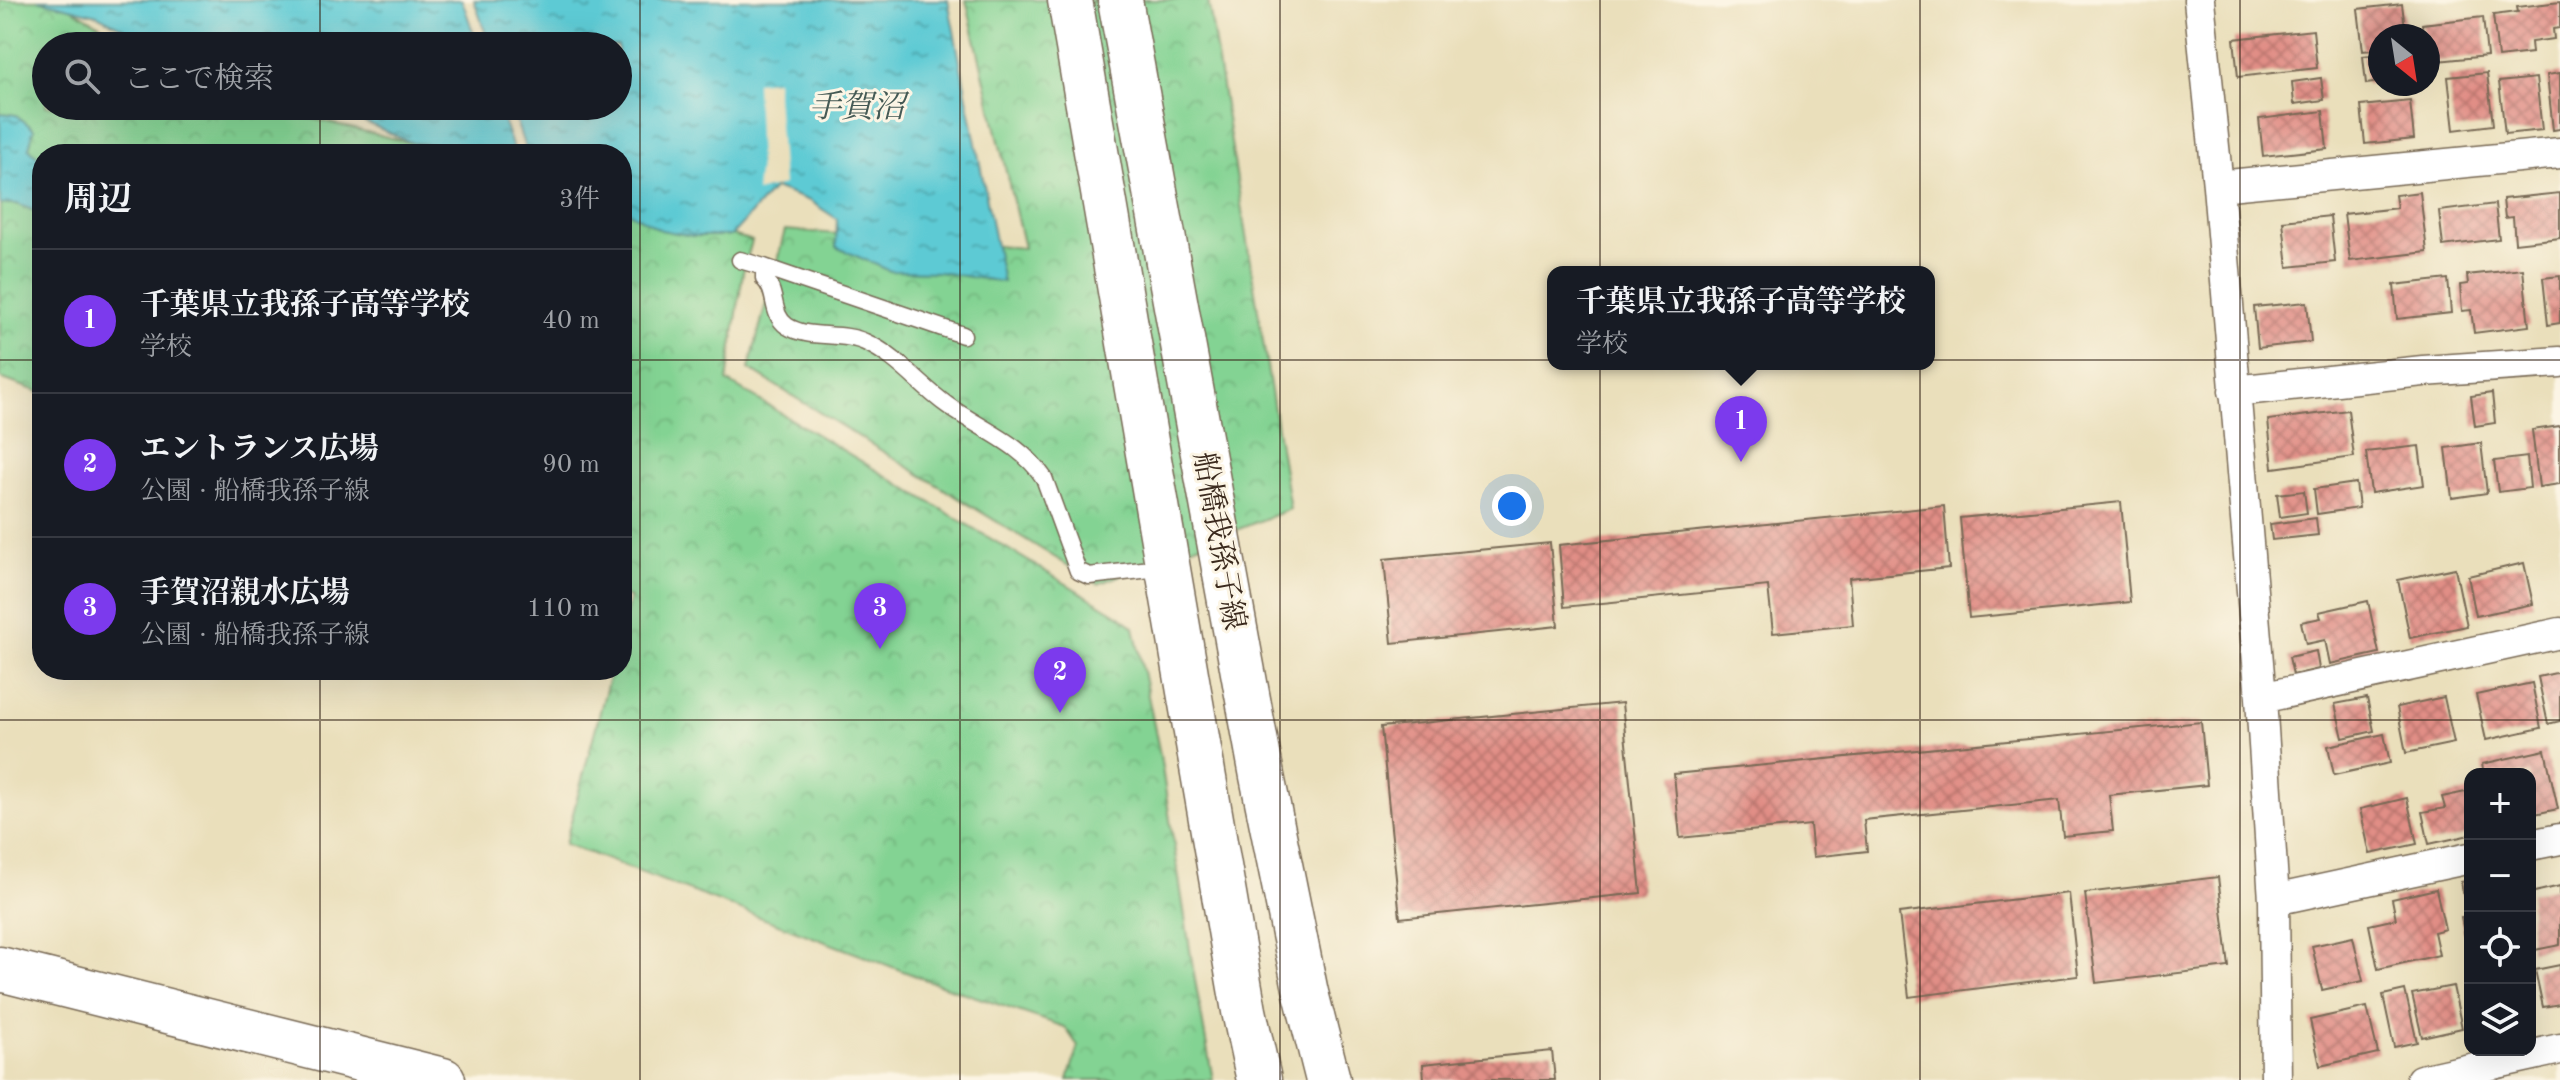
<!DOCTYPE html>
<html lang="ja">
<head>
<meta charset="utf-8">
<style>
	:root { --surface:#171b24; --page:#242831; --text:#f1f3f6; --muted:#9ea1a6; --line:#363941; --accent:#7c3aed }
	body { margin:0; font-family:"Old Standard TT","Noto Serif JP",serif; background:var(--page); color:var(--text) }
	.controls { position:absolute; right:24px; bottom:24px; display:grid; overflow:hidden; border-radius:16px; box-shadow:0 8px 32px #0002 }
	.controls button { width:72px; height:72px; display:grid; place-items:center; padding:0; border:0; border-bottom:2px solid var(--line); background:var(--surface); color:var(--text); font:40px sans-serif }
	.compass { position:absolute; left:2368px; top:24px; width:72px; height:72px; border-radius:50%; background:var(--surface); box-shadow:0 8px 32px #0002; rotate:150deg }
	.you { position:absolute; left:1512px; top:506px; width:28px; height:28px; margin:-20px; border:6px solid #fff; border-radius:50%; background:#1a73e8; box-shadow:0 0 0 12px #1a73e833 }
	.badge { display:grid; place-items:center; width:52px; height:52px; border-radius:50%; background:var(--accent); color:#fff; font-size:26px; font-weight:700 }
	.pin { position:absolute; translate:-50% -66px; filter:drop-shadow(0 2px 4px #0008) }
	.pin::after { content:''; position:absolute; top:42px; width:28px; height:24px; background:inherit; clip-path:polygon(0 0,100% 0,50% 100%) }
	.popup { position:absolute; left:1547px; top:266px; width:388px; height:104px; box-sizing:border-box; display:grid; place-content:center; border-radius:16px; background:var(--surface); filter:drop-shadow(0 2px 6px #0005); font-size:26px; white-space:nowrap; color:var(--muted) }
	.popup b { font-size:30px; color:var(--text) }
	.popup::after { content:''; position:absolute; left:50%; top:100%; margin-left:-16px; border:16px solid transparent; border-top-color:var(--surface) }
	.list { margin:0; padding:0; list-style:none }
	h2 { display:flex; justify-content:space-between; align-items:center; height:104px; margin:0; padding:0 32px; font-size:34px }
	h2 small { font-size:26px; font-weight:400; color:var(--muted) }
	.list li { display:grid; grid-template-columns:52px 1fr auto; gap:24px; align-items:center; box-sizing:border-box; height:144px; padding:0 32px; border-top:2px solid var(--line) }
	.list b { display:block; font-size:30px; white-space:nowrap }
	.list p { margin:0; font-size:26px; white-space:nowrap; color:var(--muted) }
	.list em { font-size:26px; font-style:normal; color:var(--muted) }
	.icon { flex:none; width:44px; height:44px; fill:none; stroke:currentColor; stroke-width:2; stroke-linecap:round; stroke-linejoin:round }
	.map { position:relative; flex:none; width:2560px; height:1080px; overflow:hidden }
	.search { position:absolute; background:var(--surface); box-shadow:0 8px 32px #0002; left:32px; top:32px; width:600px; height:88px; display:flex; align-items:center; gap:20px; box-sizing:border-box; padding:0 28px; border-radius:44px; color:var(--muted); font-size:30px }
	.panel { position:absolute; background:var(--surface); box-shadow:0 8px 32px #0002; left:32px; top:144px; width:600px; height:536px; border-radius:32px }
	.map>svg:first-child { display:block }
	.park { fill:url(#park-crowns); stroke:#5f7e58; stroke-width:2 }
	.water { fill:url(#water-ripples); stroke:#4c7a79; stroke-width:2 }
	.pier { fill:#eadfbb }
	.building { fill:url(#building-cross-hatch) }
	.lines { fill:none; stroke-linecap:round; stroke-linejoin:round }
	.lane-casing { stroke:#786955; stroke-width:19 }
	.street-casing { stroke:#786955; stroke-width:33 }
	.secondary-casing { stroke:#786955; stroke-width:47 }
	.primary-casing { stroke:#786955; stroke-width:47 }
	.lane { stroke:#fff; stroke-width:16 }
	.street { stroke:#fff; stroke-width:30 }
	.secondary { stroke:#fff; stroke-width:44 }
	.primary { stroke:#fff; stroke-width:44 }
	.grid { fill:none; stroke:#3b2a1e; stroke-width:2; stroke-opacity:0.55 }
	.labels { text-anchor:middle; stroke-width:6; stroke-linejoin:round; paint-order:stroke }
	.street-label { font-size:30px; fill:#3b2a1e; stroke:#fcf5e5 }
	.water-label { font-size:32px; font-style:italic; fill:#455a55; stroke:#fcf5e5 }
</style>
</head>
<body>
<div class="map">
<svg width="2560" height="1080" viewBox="0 0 2560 1080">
	<defs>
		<pattern id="park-crowns" width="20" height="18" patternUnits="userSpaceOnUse" patternTransform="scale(2)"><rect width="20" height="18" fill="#83d393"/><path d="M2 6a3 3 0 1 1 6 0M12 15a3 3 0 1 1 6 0" fill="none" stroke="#72b57e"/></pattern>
		<pattern id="water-ripples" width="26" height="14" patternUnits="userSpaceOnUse" patternTransform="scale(2)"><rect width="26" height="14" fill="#5dcad4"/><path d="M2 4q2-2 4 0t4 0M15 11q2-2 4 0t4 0" fill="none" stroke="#4ea4ab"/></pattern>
		<pattern id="building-cross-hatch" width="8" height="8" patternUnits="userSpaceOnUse" patternTransform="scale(2)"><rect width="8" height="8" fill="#e18e86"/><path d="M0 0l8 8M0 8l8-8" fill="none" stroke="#b8746d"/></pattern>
	</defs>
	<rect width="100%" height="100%" fill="#fcf5e5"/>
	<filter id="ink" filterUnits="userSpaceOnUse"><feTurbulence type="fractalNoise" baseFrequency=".0125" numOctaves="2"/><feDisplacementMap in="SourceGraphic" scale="16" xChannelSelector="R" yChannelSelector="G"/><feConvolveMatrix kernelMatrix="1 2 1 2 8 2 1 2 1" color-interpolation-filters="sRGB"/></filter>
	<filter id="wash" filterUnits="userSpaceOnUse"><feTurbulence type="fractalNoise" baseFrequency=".006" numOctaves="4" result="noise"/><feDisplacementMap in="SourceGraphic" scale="32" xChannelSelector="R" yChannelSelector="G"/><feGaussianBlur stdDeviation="1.8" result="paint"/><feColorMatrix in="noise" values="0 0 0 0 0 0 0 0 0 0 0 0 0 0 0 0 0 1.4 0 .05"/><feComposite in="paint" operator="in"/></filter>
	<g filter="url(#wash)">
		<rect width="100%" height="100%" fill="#eadfbb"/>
		<path class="park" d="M0 0H57L136 46H46V106H262L456 154H42V393L0 378Z
			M966 0H1208L1290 509 1098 584 749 369 785 230 1024 248Z
			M622 201 752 241 743 272 727 381 1120 616 1134 627 1160 755 1193 969 1213 1080H1068L1078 1046 1065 1027 935 983 565 844 611 670H622V629L630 598 622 595Z"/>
		<path class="water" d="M38 0H462L478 46H158L97 15Z
			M474 0H948L1003 282 938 272 890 271 836 247 837 219 810 201 774 188 731 236H692L661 230 622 208V154H527L511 106H618V46H490Z
			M329 106H498L514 151 412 143Z
			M0 113 16 115 34 129 29 148 42 161V214L17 204H0Z"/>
		<path class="pier" d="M776 80 783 185 756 192 759 164 756 82Z"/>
		<g id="blocks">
			<path class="building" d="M2560 2V28L2553 29 2554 39 2531 42 2532 53 2498 57 2493 15 2518 12 2517 7Z
				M2402 4 2406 36H2380V49L2363 51 2358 9Z
				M2483 17 2487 56 2428 62V36H2423L2422 24Z
				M2313 30 2317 68 2238 77 2234 39Z
				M2380 54V82L2366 84 2363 56Z
				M2487 73 2493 125 2454 130 2448 77Z
				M2560 73V129L2553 130 2547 75Z
				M2321 78 2324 100 2294 104 2292 82Z
				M2536 78 2542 130 2505 134 2499 82Z
				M2410 101 2414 139 2365 144 2361 106Z
				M2323 111 2327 149 2263 156 2259 119Z
				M2420 192 2427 252 2350 261 2344 214 2397 208 2395 195Z
				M2560 193V238L2515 243 2513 217 2505 218 2503 199Z
				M2495 204 2499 239 2443 246 2439 211Z
				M2330 216 2335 262 2288 267 2283 221Z
				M2523 269 2529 326 2474 333 2471 310 2462 311 2460 285 2468 284 2467 275Z
				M2560 276V323L2548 325 2543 278Z
				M2448 279 2451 313 2397 319 2394 285Z
				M2307 302 2311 342 2258 348 2254 307Z
				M2492 393 2495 423 2475 426 2471 396Z
				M2348 410 2354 457 2273 468 2268 420Z
				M2560 426V484L2539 487 2532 430Z
				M2481 443 2487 493 2452 498 2446 448Z
				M2419 446 2424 485 2371 493 2366 452Z
				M2527 457 2530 488 2498 492 2494 461Z
				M2356 483 2359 508 2317 514 2314 489Z
				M2304 491 2307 513 2280 517 2277 494Z
				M2121 502 2130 602 1969 618 1960 518Z
				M1944 506 1949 568 1849 578 1853 625 1773 633 1768 586 1564 607 1559 545Z
				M2316 518 2318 535 2272 540 2270 524Z
				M1550 543 1558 626 1392 643 1384 559Z
				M2524 563 2533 604 2476 616 2468 576Z
				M2455 568 2467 626 2410 638 2398 580Z
				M2368 601 2379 653 2330 664 2325 640 2306 644 2301 622 2321 618 2319 612Z
				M2316 651 2319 669 2293 675 2289 657Z
				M2560 672V721L2548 724 2538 677Z
				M2532 683 2541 728 2486 740 2476 695Z
				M2444 697 2454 743 2406 753 2397 707Z
				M2367 698 2374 731 2343 738 2335 704Z
				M1622 703 1641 893 1400 918 1381 727Z
				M2201 722 2207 785 2109 795 2113 831 2063 836 2059 800 1864 820 1867 851 1813 857 1810 825 1680 838 1674 774Z
				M2384 734 2390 763 2334 775 2328 746Z
				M2545 750 2558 809 2530 815V774H2484L2482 764Z
				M2470 791V835L2429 844 2422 812 2445 808 2442 797Z
				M2407 798 2417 844 2370 854 2360 809Z
				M2218 877 2229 967 2096 983 2085 893Z
				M2470 880V954L2469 955 2461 918 2468 917 2461 882Z
				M2560 886V945L2530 951V893Z
				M2436 889 2445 929 2434 932 2439 955 2378 969 2369 925 2396 919 2392 899Z
				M2069 893 2078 976 1909 997 1899 913Z
				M2353 937 2363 981 2322 990 2312 946Z
				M2560 965V1004L2543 1007 2535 970Z
				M2453 986 2462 1028 2422 1037 2412 994Z
				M2405 990 2417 1042 2394 1047 2383 995Z
				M2367 1007 2378 1053 2320 1066 2310 1020Z
				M1552 1051 1555 1080H1424L1423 1064Z"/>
		</g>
	</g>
	<g filter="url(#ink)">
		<use href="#blocks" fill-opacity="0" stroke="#786955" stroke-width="2"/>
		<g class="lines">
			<defs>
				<path id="lane" d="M740 260 764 267V279C778 292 770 314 787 326 809 340 841 331 865 342 897 356 919 385 947 405 980 429 1021 443 1044 478L1078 571 1089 576 1168 567
					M764 267 963 335"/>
				<path id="street" d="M2199 0 2218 186 2261 698 2274 900 2276 1080
					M2218 186 2560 153
					M2234 391 2423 371 2560 362
					M2261 698 2560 633
					M2530 845 2560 839
					M2274 900 2470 858
					M2421 1080 2560 1049"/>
				<path id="secondary" d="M0 969 443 1080"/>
				<path id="primary" d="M1070 0 1244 1011 1259 1080
					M1120 0 1262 776 1306 993 1328 1080"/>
			</defs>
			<use href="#lane" class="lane-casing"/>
			<use href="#street" class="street-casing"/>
			<use href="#secondary" class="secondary-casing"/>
			<use href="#primary" class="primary-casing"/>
			<use href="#lane" class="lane"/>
			<use href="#street" class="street"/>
			<use href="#secondary" class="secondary"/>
			<use href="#primary" class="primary"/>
		</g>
	</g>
	<path class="grid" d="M320 0V46M640 0V1080M960 0V1080M1280 0V1080M1600 0V1080M1920 0V1080M2240 0V1080M320 106V154M0 360H42M622 360H2560M320 670V1080M0 720H2560"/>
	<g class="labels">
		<g class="street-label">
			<text transform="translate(1220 541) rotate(80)" y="10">船橋我孫子線</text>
		</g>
		<g class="water-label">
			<text x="857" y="117">手賀沼</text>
		</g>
	</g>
</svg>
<div class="controls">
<button>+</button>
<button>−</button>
<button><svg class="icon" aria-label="locate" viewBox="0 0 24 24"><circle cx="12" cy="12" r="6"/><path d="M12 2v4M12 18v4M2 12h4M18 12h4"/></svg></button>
<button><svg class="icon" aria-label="layers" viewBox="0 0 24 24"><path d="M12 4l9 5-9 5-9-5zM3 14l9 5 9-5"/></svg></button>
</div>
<svg class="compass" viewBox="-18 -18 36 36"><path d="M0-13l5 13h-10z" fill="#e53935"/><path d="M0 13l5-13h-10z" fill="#9ea1a6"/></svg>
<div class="you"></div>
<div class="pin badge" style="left:1741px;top:462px">1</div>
<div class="popup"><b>千葉県立我孫子高等学校</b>学校</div>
<div class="pin badge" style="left:1060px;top:713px">2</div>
<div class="pin badge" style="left:880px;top:649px">3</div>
<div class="search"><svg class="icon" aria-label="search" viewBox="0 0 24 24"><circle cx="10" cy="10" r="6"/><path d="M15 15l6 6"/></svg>ここで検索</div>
<section class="panel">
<h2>周辺<small>3件</small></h2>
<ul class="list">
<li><span class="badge">1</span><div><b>千葉県立我孫子高等学校</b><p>学校</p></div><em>40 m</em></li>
<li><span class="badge">2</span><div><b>エントランス広場</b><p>公園 · 船橋我孫子線</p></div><em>90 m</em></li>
<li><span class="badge">3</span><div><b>手賀沼親水広場</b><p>公園 · 船橋我孫子線</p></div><em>110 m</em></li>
</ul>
</section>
</div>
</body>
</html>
